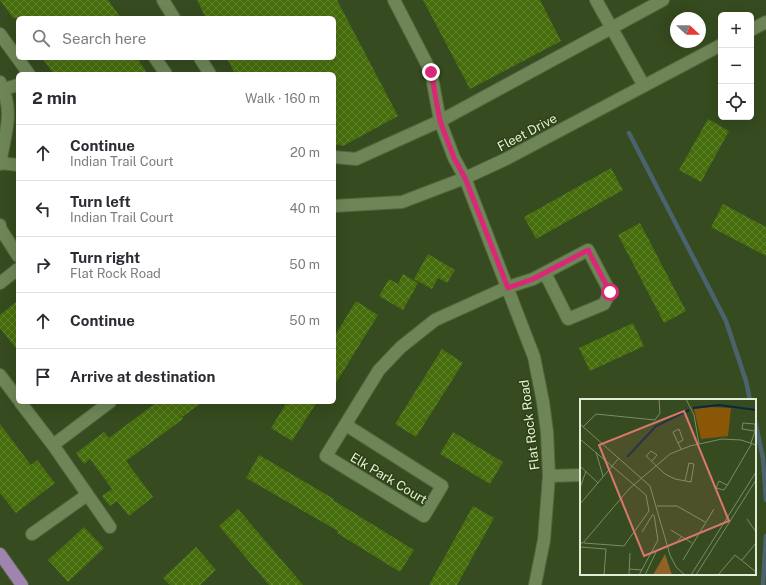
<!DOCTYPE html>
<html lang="en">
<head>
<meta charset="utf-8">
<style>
	:root { --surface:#fff; --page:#f2f2f3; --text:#2b2b33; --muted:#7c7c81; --line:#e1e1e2 }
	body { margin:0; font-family:"Public Sans",sans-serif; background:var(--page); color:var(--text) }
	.controls { position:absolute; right:12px; top:12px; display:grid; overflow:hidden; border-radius:6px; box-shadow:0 4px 16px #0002 }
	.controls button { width:36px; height:36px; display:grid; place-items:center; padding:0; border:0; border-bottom:1px solid var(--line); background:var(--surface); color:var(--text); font:20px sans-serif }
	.compass { position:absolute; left:670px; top:12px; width:36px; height:36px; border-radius:50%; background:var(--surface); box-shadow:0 4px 16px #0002; rotate:112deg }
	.stop { position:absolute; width:12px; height:12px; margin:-9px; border:3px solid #db2777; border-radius:50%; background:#fff }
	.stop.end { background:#db2777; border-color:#fff; box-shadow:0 1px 4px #0008 }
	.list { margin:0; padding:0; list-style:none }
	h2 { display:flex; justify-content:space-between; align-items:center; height:52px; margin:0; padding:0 16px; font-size:17px }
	h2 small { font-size:13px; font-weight:400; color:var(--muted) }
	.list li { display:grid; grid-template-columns:26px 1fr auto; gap:12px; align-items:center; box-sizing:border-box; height:56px; padding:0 16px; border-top:1px solid var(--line) }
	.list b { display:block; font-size:15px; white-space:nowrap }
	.list p { margin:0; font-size:13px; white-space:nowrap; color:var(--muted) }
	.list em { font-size:13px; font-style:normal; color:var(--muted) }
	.icon { flex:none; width:22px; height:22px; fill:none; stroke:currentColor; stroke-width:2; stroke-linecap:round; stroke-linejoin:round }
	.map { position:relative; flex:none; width:766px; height:585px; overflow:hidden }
	.search { position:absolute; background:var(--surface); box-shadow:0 4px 16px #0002; left:16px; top:16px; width:320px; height:44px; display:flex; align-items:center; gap:10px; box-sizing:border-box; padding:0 14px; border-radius:6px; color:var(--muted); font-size:15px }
	.panel { position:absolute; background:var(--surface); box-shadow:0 4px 16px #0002; left:16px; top:72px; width:320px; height:332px; border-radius:6px }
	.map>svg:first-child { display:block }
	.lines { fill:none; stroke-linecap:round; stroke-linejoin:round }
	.stream { stroke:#4a636f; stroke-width:4.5 }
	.building { fill:url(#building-cross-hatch) }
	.minor-casing { stroke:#54663e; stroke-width:14 }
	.major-casing { stroke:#54663e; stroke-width:14 }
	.minor { stroke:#6e8657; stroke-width:12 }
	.major { stroke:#a084b0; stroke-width:12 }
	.route { stroke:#db2777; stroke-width:5 }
	.labels { text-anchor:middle; stroke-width:3; stroke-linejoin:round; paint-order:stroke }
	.street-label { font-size:13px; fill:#e1eed5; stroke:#2c4014 }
	.inset-river { fill:none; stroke:#092743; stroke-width:2 }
	.inset-road { fill:none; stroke:#7a8c68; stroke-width:1 }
	.view { fill:#da776d; fill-opacity:0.15; stroke:#da776d; stroke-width:2 }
	.inset-edge { fill:none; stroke:#e1eed5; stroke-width:2 }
</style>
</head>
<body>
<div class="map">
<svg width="766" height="585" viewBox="0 0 766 585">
	<defs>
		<pattern id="building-cross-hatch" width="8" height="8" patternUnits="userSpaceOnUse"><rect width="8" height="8" fill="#466d0c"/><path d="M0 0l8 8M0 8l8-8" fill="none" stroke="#60822e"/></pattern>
	</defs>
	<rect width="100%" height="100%" fill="#364b1f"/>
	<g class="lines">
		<path class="stream" d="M629 133 726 321 746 381 750 400
			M755 421 763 458 766 500
			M763 585 766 536"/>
	</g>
	<path class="building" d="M0 0H108L121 18H13Z
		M197 0H337L398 116 343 146 334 144V74H235L227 58H334V18H206Z
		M423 0H540L561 41 470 89Z
		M42 58H137L148 74H54Z
		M708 119 729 131 701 182 679 170Z
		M611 168 623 190 536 239 524 217Z
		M723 204 766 227V256L711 227Z
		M640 223 686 311 664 323 618 235Z
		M428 254 455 270 447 283 438 278 432 289 414 279Z
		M403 274 418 283 403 310 379 296 389 279 398 284Z
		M18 300V351L0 328V315Z
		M356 301 378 315 334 386V337Z
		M633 323 644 346 590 371 579 348Z
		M442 349 463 363 416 437 395 424Z
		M157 402H203L182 417 183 419 126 461 153 497 129 516 117 501 110 506 102 496 112 489 90 459 84 464 76 453 104 432 109 438Z
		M287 402H317L292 441 271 428Z
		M0 424 31 465 37 460 55 483 16 513 0 493Z
		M453 432 503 462 490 484 440 454Z
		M259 455 334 499 333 500 414 550 400 572 337 533 338 531 246 478Z
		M473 506 494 518 457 585H429Z
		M238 509 303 585H269L219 526Z
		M84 527 104 548 68 582 48 560Z
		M196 547 216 570 200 585H170L163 578Z"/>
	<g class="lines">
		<defs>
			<path id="minor" d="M163 0 174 18
				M394 0 431 72 440 121 454 158 465 178 534 357 543 402 547 432 549 476 544 540 535 585
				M596 0 644 86
				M751 30 766 22
				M0 34 29 74
				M155 58 166 74
				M200 58 210 74
				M0 82C15 112 5 133 0 164
				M4 89 18 85
				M334 157 356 159 440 121 663 0
				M0 163 18 165
				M334 206 402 202 465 178 506 159 721 45
				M0 225V228L18 256
				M0 283 18 269
				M0 375 18 399
				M20 402 53 445 110 527
				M346 425 442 486 424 516 326 456 379 370 401 347 435 320 508 287 533 279 588 250 610 292 604 304 568 319 545 273
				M53 445 110 402
				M549 476 581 475
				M32 534 87 495"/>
			<path id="major" d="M0 554 22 585"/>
		</defs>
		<use href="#minor" class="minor-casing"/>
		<use href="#major" class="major-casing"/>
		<use href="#minor" class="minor"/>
		<use href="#major" class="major"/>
	</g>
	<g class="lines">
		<path class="route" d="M431 72 440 121 454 158 465 178 508 288 533 279 588 250 610 292"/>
	</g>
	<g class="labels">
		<g class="street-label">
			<text transform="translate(527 132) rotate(-28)" y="5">Fleet Drive</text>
			<text transform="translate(529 425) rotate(-97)" y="5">Flat Rock Road</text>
			<text transform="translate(389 478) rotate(31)" y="5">Elk Park Court</text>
		</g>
	</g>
	<g transform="translate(580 399)">
		<rect width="176" height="176" fill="#364b1f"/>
		<path d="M131 8 151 9 148 37 121 40 114 10Z" fill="#895706"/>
		<path d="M85 155 92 176H73Z" fill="#906227"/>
		<path class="inset-river" d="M113 9 139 6 176 11M47 58 76 27 109 11"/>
		<path class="inset-road" d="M106 0 114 16 119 45M0 25 70 87 90 156 96 168 105 176M3 28 16 15 75 21 80 14 79 0M0 40 66 96 69 112 44 147 4 144M98 44 103 41 99 30 93 33 98 44 101 50M171 44 175 32V25L163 24 162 30 175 32M16 53 23 77M72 62 77 56 71 52 66 57 85 75 95 80 111 83 114 65 109 64 105 82M0 67 18 84M147 86 139 82 136 89 144 91 148 85 172 44M0 89 6 72M0 105 39 59M77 107H97L125 123M167 120 176 133M91 131 112 144M62 133 73 115M0 144H3L49 90 90 55 110 47 142 40 161 41 176 46M0 148 26 150 24 176M103 161 134 110M162 161 176 144M49 170 62 171M49 176 50 154M59 176 78 141 74 116M65 176 77 151 97 143 101 138M111 176 176 73M116 176 176 81M138 176 155 156 176 173"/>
		<path class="view" d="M104 12 149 122 64 157 19 46Z"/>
		<rect width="176" height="176" class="inset-edge"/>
	</g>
</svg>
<div class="controls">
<button>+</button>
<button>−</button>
<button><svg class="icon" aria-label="locate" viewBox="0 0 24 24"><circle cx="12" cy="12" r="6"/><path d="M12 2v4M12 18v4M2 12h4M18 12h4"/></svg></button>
</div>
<svg class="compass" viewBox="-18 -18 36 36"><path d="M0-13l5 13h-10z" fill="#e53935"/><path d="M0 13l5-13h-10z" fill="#7c7c81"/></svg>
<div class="stop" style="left:610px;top:292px"></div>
<div class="stop end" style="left:431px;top:72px"></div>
<div class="search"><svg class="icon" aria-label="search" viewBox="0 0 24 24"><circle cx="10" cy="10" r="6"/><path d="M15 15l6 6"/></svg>Search here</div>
<section class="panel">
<h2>2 min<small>Walk · 160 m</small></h2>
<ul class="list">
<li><svg class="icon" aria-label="ahead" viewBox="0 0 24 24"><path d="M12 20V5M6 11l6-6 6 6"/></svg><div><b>Continue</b><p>Indian Trail Court</p></div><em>20 m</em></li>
<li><svg class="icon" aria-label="left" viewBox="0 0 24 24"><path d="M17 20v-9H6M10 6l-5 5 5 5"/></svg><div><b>Turn left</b><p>Indian Trail Court</p></div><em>40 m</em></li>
<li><svg class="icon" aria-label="right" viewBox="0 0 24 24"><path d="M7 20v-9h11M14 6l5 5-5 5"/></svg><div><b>Turn right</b><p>Flat Rock Road</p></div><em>50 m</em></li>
<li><svg class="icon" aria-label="ahead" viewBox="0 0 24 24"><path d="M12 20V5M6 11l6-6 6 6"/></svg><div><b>Continue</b></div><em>50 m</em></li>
<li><svg class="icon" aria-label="arrive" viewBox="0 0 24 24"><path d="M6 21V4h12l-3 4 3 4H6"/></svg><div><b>Arrive at destination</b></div></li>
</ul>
</section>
</div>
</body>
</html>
